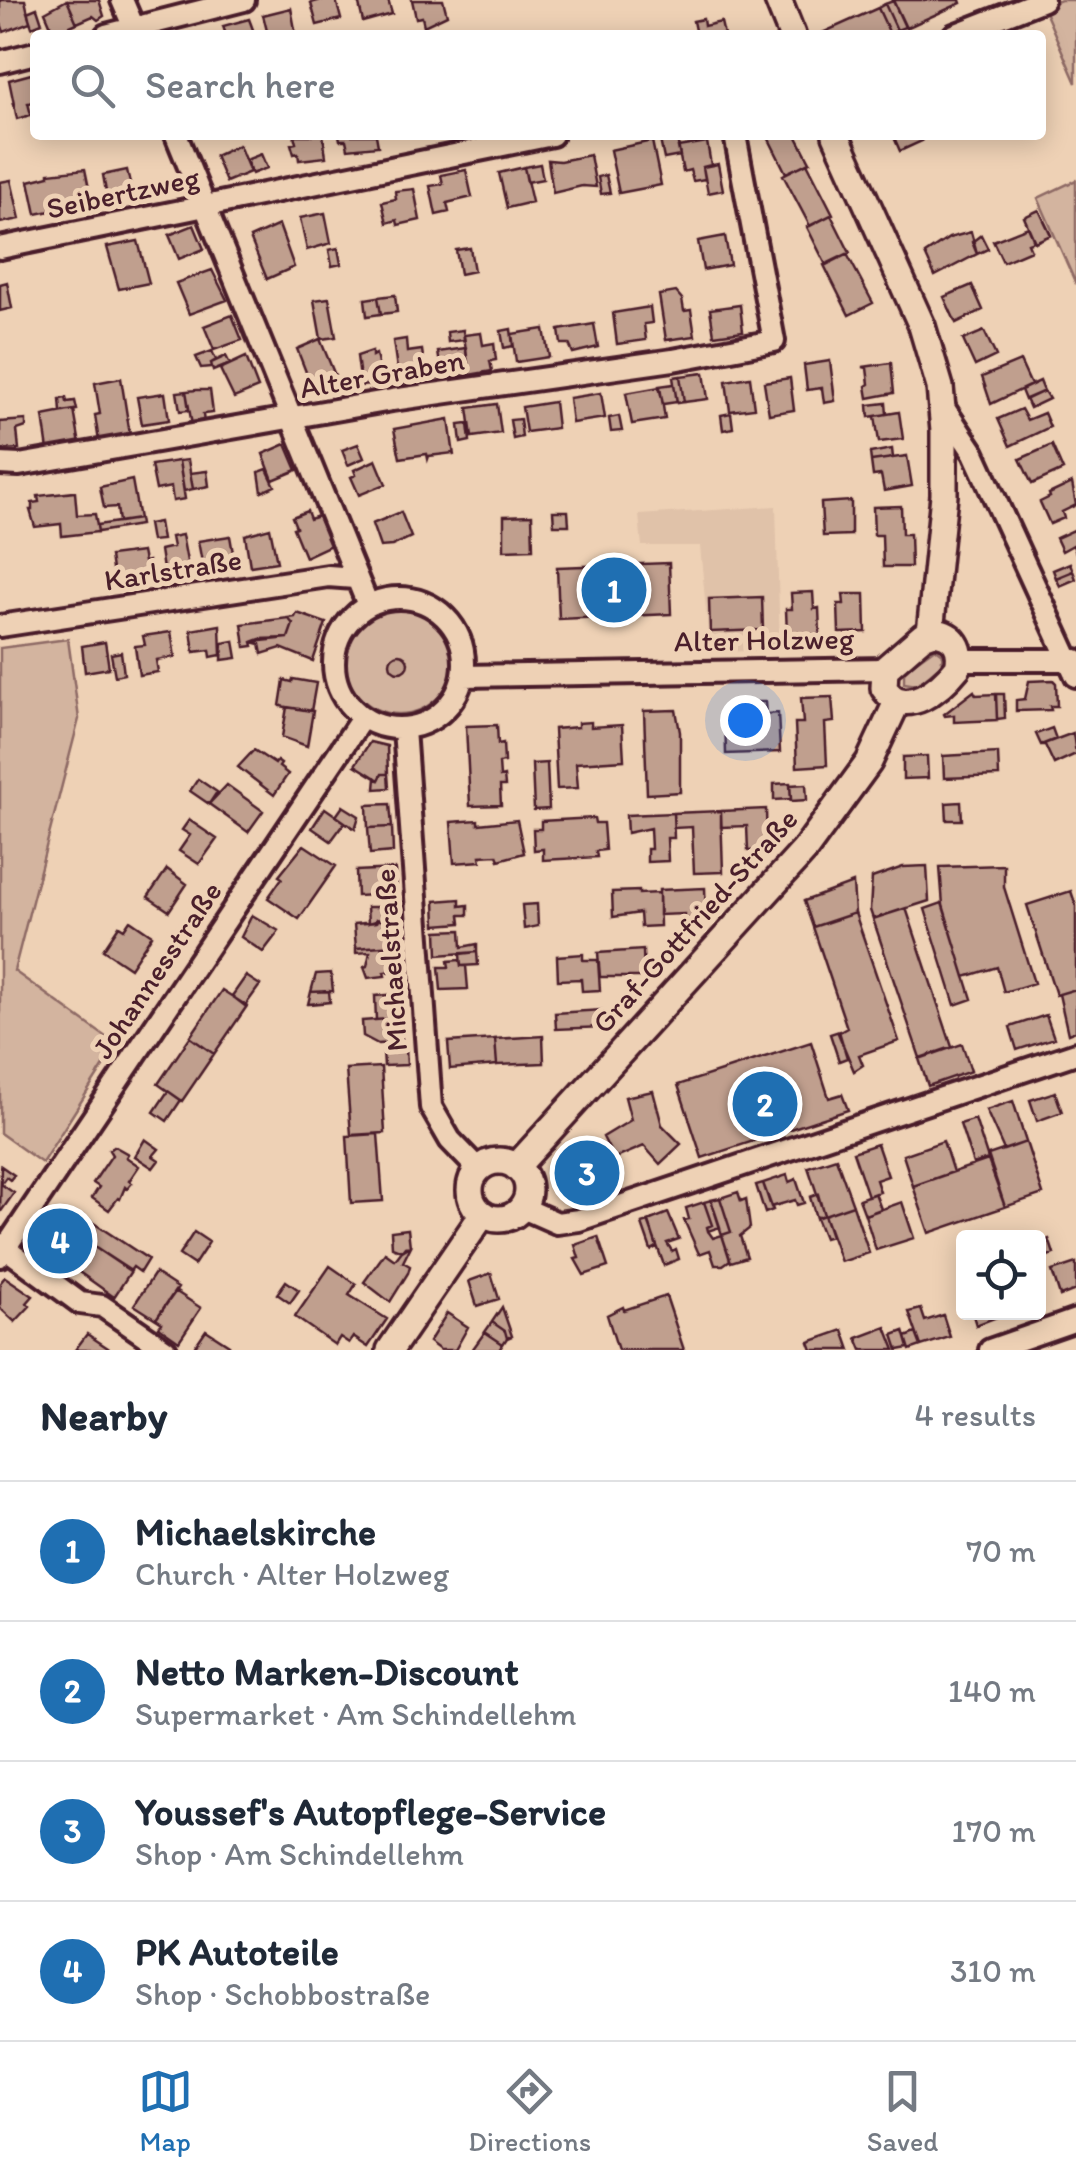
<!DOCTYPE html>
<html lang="en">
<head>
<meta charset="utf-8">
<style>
	:root { --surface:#fff; --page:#f6f6f7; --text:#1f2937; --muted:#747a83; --line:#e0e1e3; --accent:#1f6fb2 }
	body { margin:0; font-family:Itim,sans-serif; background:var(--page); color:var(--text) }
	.controls { position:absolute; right:30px; bottom:30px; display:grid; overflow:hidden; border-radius:10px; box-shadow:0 5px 25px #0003 }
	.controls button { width:90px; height:90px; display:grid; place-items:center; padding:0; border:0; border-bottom:2px solid var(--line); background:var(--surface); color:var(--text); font:50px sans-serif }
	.you { position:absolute; left:745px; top:720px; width:35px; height:35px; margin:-25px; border:8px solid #fff; border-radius:50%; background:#1a73e8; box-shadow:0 0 0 15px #1a73e833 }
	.badge { display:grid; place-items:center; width:65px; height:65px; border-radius:50%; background:var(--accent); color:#fff; font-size:32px; font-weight:700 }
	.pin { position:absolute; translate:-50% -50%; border:5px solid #fff; box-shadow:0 2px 10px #0006 }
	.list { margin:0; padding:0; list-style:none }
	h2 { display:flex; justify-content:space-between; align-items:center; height:130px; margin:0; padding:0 40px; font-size:42px }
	h2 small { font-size:32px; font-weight:400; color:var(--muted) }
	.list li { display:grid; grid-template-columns:65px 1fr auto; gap:30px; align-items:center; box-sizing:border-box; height:140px; padding:0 40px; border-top:2px solid var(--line) }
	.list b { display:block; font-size:38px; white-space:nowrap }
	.list p { margin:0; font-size:32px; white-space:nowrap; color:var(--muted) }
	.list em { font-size:32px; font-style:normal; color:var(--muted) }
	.icon { flex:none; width:55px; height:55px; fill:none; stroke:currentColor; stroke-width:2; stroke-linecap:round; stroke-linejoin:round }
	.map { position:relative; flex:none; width:1076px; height:1350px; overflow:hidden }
	.search { position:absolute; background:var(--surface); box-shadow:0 5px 25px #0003; left:30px; right:30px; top:30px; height:110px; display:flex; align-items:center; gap:25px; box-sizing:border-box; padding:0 35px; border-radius:10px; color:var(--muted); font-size:38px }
	.sheet { height:690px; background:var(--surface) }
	nav { display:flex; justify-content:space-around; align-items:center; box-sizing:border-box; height:140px; border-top:2px solid var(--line); background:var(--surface); font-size:28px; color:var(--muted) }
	nav a { display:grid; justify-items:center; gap:5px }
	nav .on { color:var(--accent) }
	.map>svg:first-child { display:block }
	.built { fill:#e0c2a9 }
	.green { fill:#d3b49f; stroke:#8e6a65; stroke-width:2.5 }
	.building { fill:#c09f8e; stroke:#4a1f2b; stroke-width:2.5 }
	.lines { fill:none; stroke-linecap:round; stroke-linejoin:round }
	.minor-casing { stroke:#4a1f2b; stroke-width:28 }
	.tertiary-casing { stroke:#4a1f2b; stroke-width:32 }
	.minor { stroke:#eed1b5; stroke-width:20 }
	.tertiary { stroke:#eed1b5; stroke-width:25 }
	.labels { text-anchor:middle; stroke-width:10; stroke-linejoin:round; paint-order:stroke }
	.street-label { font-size:30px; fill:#4a1f2b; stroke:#eed1b5 }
</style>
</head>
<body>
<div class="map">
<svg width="1076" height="1350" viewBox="0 0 1076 1350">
	<rect width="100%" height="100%" fill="#eed1b5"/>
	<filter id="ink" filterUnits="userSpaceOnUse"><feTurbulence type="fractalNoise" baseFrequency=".01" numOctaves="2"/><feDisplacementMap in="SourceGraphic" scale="20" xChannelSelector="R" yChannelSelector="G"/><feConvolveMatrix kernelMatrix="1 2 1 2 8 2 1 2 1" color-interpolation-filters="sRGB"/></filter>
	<g filter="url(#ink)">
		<path class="built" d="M776 506 780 649 710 653 700 546H642L639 515Z"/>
		<path class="green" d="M1061 0H1076V83L1043 7Z
			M1076 180V284L1038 198Z
			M345 660a54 54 0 1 1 108 0a54 54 0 1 1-108 0Z
			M68 639 79 719 14 971 117 1045 42 1163 0 1133V648Z
			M935 648 943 654 941 665 917 685 904 683V670Z"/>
		<path class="building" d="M0 0H25L30 22 4 32 0 21Z
			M67 0 77 23 54 33 45 12Z
			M67 0H99L104 16 98 20 93 16 77 23Z
			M321 0H336L341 19 317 25 311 3Z
			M358 0H388L392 14 363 22Z
			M412 0H443L447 15 424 26 422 17 416 18Z
			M893 0H960L961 3 906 28Z
			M893 1 905 27 897 30 885 4Z
			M885 4 897 30 890 34 878 8Z
			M37 8 42 23 32 27 27 12Z
			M291 8 296 35H268L263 15Z
			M878 8 890 34 822 35V33Z
			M249 19 255 35H226L223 26Z
			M703 19 704 26 721 22 724 35H696L693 21Z
			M35 73V102L28 103 31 115 17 119 9 80Z
			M294 135H323L326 157 299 160 298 153 294 154 291 144 296 143Z
			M339 135H376L378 146 348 149 346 140H340Z
			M767 135H796L810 162 786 173Z
			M893 135H919L922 141 900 151Z
			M677 137 680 156 664 159 660 140Z
			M652 141 661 185 619 193 610 150Z
			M707 142 711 165 703 167 705 179 693 181 690 170 683 172 678 147Z
			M239 145 250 172 226 182 215 156Z
			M261 154 267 168 252 174 246 160Z
			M590 155 596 187 582 186 553 193 548 160 560 161Z
			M807 163 833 214 810 226 783 175Z
			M540 164 543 179 527 182 524 167Z
			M718 164 723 190 708 193 703 167Z
			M524 167 532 202 507 208 499 173Z
			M85 169 92 203 73 207 74 212 73 208 56 212V216L55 210 36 214 29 181 49 176V173Z
			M127 170 133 197 108 203 103 175Z
			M466 170 472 197 447 203 449 212 436 215 430 186 443 184 441 175Z
			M606 175 610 193 601 194 598 177Z
			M11 180 20 219 0 223V182Z
			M414 189 420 220 398 225 397 220 387 223 382 202 396 199 395 191Z
			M1039 210 1051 235 1035 242 1024 217Z
			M325 213 331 243 307 250 300 218Z
			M831 215 850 253 826 265 807 227Z
			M194 225 204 249 179 259 169 235Z
			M279 225 294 267 267 279 250 238Z
			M1028 227 1034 241 1028 243 1031 250 1003 262 993 241Z
			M971 232 977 254 935 276 925 254 949 238Z
			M981 235 988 249 977 254 972 242Z
			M725 236 730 265 703 270 698 241Z
			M138 241 149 283 119 289 107 247Z
			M338 248 341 264 332 266 329 250Z
			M470 248 474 271 460 274 456 250Z
			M847 254 873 303 849 315 824 265Z
			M212 270 227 300 189 314 176 283Z
			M7 282 12 308 0 311V284Z
			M972 285 983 310 956 323 944 297Z
			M676 292 682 299 684 311 691 310 695 336 666 340 659 295Z
			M395 295 397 312 381 314 378 297Z
			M378 297 381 314 367 316 365 299Z
			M329 298 336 337 321 339 314 300Z
			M740 305 743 331 714 335 710 309Z
			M650 307 652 323 644 324 646 340 617 344 613 313Z
			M232 315 242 340 214 350 204 326Z
			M594 324 598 347 573 353 569 344H561L559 330Z
			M511 329 513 346 504 348 501 331Z
			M544 329 549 357 516 362 512 334Z
			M463 330 464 340 448 342 447 332Z
			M984 331 996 356 975 366 963 340Z
			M481 333 483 345 494 343 496 360 490 361 492 371 469 375 464 335Z
			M320 339 339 385 315 395 297 349Z
			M406 339 407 352 422 350 426 380 399 383 393 341Z
			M466 348 469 375 442 378 438 352Z
			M212 351 216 360 211 363 212 367 201 368 196 357Z
			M372 351V356L376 354 382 384 361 386 357 356Z
			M226 356 230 364 213 371 211 363Z
			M246 357 258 388 234 398 220 369Z
			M830 361 835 401 824 403 822 388 807 390 804 365Z
			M1020 361 1031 385 991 404 982 377Z
			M891 363 894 393 868 398 866 386 869 384 867 368 863 367Z
			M704 373 708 399 684 402 680 376Z
			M680 376 684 402 677 403 673 377Z
			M750 377 754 408 730 411 726 381Z
			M121 378 130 435 99 442 95 415 100 414 95 383Z
			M790 378 794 410 769 414 764 382Z
			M1040 381 1044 391 1025 400 1021 390Z
			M674 384 677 402 663 404 659 386Z
			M660 387 665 419 632 424 626 393Z
			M197 390H210L213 413 203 414 204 424 192 425 186 391Z
			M186 391 189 410 180 411 177 392Z
			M1044 391 1049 399 1030 408 1026 399Z
			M165 393 169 420 142 424 137 397Z
			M601 393 605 418 572 423 569 398Z
			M66 398 67 402 75 401 77 410 61 412 60 399Z
			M554 402 557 428 526 432 522 407Z
			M886 403 887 414 869 417 868 405Z
			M497 404 501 433 472 437 468 408Z
			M1021 409 1027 420 1044 413 1050 427 1010 446 998 419Z
			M74 410 80 445 48 450 43 416Z
			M899 412 903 439 879 442 875 416Z
			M731 413 733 428 723 430 721 415Z
			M619 416 622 431 611 432 609 418Z
			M449 419 454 456 453 453 429 456 428 459 427 454 400 458 394 429Z
			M520 419 522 437 513 439 510 420Z
			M26 420V427L17 430 19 449 0 450V422Z
			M468 424 470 441 461 443 459 425Z
			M286 444 297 470 273 480 263 454Z
			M358 444 364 458 348 465 342 450Z
			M1052 445 1063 470 1032 484 1020 459Z
			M892 449 893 458 871 461 870 453Z
			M907 456 912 486 884 491 881 475 873 476 871 461Z
			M188 460 193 489 184 491 179 461Z
			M376 460 386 484 359 495 351 477 356 475 354 470Z
			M179 461 185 499 173 501 171 487 156 490 151 465Z
			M267 469 275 486 262 492 259 472Z
			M207 471 209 486 193 489 190 473Z
			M132 480 139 519 119 522 117 507 104 508 100 487Z
			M1072 483 1076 505 1062 512 1064 518 1050 524 1040 502 1050 497 1049 494Z
			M75 492 77 515 95 514 98 532 62 536 61 524 35 527 30 510H32V503L39 502 38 496Z
			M851 501V535L823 536 821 503Z
			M901 506 902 534H910L911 567H883L882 535H874L873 507Z
			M307 511 310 519 318 516 331 545 305 557 293 528 296 527 292 517Z
			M553 511H568L569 525H554Z
			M401 512 411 537 392 546 380 547 372 524Z
			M532 515 533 549 504 550V516Z
			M139 519 140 525 98 532 97 525Z
			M159 522 162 540 151 541 148 524Z
			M270 528 277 562 250 566 245 535Z
			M1076 529V553L1073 545 1062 551 1056 538Z
			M182 535 189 572 184 575 164 576 160 550 173 547 171 537Z
			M230 536 235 564 204 573 198 541Z
			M142 552 144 562 148 561 147 579 127 585 126 582 114 583 110 556Z
			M669 563 671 614 559 619 557 567Z
			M1070 563 1073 571 1056 578 1053 570Z
			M1073 571 1076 579 1060 586 1056 578Z
			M813 592 814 609 819 608 820 634 787 635 786 609H792L791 593Z
			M843 594H865L866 632 839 633 838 604H844Z
			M762 597 763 630 710 632 709 599Z
			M297 613 326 623 313 661 281 648 262 654 260 644 252 642 288 638 293 624 288 618 295 617Z
			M288 618 293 624 288 638 260 639 252 642 253 646 245 647 242 624Z
			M220 625 221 655 211 657 210 650 194 652 191 630Z
			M171 632 175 657 156 660 158 672 139 675 135 646 145 645 143 636Z
			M234 641 237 658 222 660 223 643Z
			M105 642 109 668 85 672 82 646Z
			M121 652 124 674 115 676 111 654Z
			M390 663a9 9 0 1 1 18 0a9 9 0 1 1-18 0Z
			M293 679 316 683 311 711 280 706 284 680 292 682Z
			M1053 680 1056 683 1057 706H1050L1051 710 1016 711V700L1025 699 1029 681Z
			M974 691 976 695 996 694 997 720 954 722V715L945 716 944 714Z
			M996 694H1004L1005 718 997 719Z
			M832 697 834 722 825 723 827 765 797 767 795 723H803L801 698Z
			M756 702H765L766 714 778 713 780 752 726 754 725 716 745 715V707L756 706Z
			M287 707 313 711 307 746 282 737Z
			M676 710 680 732V792L647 794 644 711Z
			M591 722V727L622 725 624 760 576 763 578 788 557 789 554 729 578 727V723Z
			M497 725 498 744 503 743 504 762 499 763 500 777 504 776 505 786H500L501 805 470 806 466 726Z
			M1052 728 1056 739 1041 745 1036 734Z
			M1073 733 1076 754 1054 764 1045 745H1041Z
			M370 742 387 746 388 774H382L379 780 355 765Z
			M254 750 275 764 277 761 281 764 279 767 288 774 274 795 238 767Z
			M998 753 999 776 944 778 943 756Z
			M927 756 928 778 903 779V757Z
			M547 763 549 809 534 810 532 764Z
			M382 774H388L389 788 375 789 376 778 379 780Z
			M198 779 217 792 209 804 190 791Z
			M790 783 791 799 774 800V784Z
			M806 784 807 800 791 801 790 785Z
			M227 785 263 811 248 832 209 804Z
			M961 802 962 820H947L946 803Z
			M390 804 392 827 368 828 367 805Z
			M343 806 359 816 355 829 336 816Z
			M325 808 345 822 331 841 312 828Z
			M766 809 767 850 748 851 747 826 721 827V811Z
			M721 811 723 872 694 873 692 827 674 828 673 813Z
			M673 813 674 838H667L668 861 647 862V849H651L650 828 627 833 626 815Z
			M594 818 595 823H603L605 850 596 851 597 857 543 860V849L534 850 533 829H541V821Z
			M189 820 217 839 199 864 179 851 190 835 182 830Z
			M478 820V824L517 820 524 853 499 860 497 855 480 856 481 861 454 863 451 822Z
			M392 827 393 852 370 854 368 828Z
			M304 845 336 866 299 919 268 898 282 878 279 876Z
			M1004 865V887L1034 983 1004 992 997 967 965 977 943 905 940 867Z
			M927 866 929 901 873 919 870 910 872 878 903 867Z
			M167 869 187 884 169 911 148 897Z
			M395 869 396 894 357 896 356 871Z
			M853 883 855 913 813 927 804 901Z
			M705 888 706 918 684 919V914L659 915V890Z
			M639 891V894L659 893 660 926 641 927 640 913 613 917 612 892Z
			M1071 891 1076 906V989L1056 995 1027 905Z
			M460 899V906L468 905V915H460L461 923 436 925 435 901Z
			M942 903 972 999 955 1005 925 909Z
			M537 904 538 926 524 929 522 905Z
			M367 907H382V919L368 923Z
			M906 908 952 1047 920 1058 873 919Z
			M855 913 899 1041 859 1055 863 1065 854 1071 838 1033 847 1028 813 927Z
			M252 915 279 931 263 952 241 937Z
			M376 919 394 923V945L356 948 354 924 376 922Z
			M130 920 152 935 130 968 103 950 119 926 124 929Z
			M461 930 462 947 477 944V952L438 955 437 931Z
			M394 945 396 971 384 972 385 976 368 978 364 967 367 966 370 952 356 953V948Z
			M643 950 644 977H600L598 953Z
			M477 952 478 965 461 966 460 954Z
			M583 954V960H598L600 990 582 991 581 979 558 980 557 956Z
			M460 960 461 966H466L468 989 441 990 439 967H449L448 961Z
			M331 973 333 991 311 992 316 974Z
			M246 976 260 985 245 1006 232 996Z
			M1076 989V1031L1068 1034 1059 994Z
			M222 990 247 1006 214 1054 190 1037Z
			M329 991 330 1002 308 1004 311 992Z
			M399 994 401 1018 376 1020 375 996Z
			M602 1010 603 1027 556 1029 555 1013Z
			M1046 1015 1054 1038 1017 1050 1010 1027Z
			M401 1018 402 1042 378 1044 363 1036 362 1021Z
			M839 1031 847 1058 839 1061 830 1034Z
			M543 1036 544 1063 497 1065 495 1039Z
			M190 1037 214 1054 182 1101 158 1084Z
			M495 1039 497 1065 450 1069 448 1042Z
			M811 1042 829 1098 842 1094 848 1110 702 1158 678 1085Z
			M962 1044 971 1071 928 1086 919 1059Z
			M406 1048 407 1065 384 1066 383 1050Z
			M381 1067 385 1133 351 1135 346 1069Z
			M168 1091 181 1100 167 1121 154 1112Z
			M653 1091 662 1125 681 1144 660 1164 644 1146 614 1159 603 1137 631 1120 625 1097Z
			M1055 1092 1062 1112 1037 1121 1030 1100Z
			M1013 1101 1026 1142 1004 1150 986 1110Z
			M975 1119 988 1159 973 1164 960 1124Z
			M378 1134 383 1201 351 1203 347 1136Z
			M145 1139 159 1149 153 1156 159 1160 153 1168 135 1156Z
			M943 1141 953 1172 913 1186 903 1155Z
			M1026 1142 1043 1194 1005 1207 988 1155Z
			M877 1144 888 1176 876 1180 880 1192 868 1196 853 1152Z
			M114 1146 128 1154 126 1157 139 1166 129 1181 132 1183 127 1189 125 1187 120 1199 118 1198 109 1210 92 1198 99 1187 93 1183 112 1155 109 1150Z
			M836 1158 853 1205 824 1215 808 1167Z
			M988 1160 1005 1207 929 1233 913 1186Z
			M1 1166 14 1175 10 1180 6 1177 1 1184 14 1193 0 1213Z
			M787 1175 789 1182 796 1179 804 1203 797 1205 795 1200 771 1207 763 1183Z
			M763 1183 773 1210 765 1213 756 1185Z
			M738 1192 741 1201 746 1199 750 1228 740 1236 747 1257 731 1262 722 1235 731 1232 720 1198Z
			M875 1193 881 1209 865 1215 859 1199Z
			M818 1194 824 1215 816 1218 810 1197Z
			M720 1198 731 1232 722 1235 711 1200Z
			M711 1200 720 1227 708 1231 707 1227 712 1225 704 1202Z
			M704 1202 712 1225 707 1227 708 1231 713 1238 722 1235 730 1260 723 1265H715L710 1250 699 1254 684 1220 689 1219 686 1208Z
			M902 1202 914 1238 876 1250 865 1215Z
			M853 1205 869 1253 841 1262 824 1215Z
			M668 1213 679 1239 667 1243 672 1251 676 1249 679 1259 664 1265 648 1221Z
			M824 1215 831 1236 824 1238 816 1218Z
			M83 1216 148 1259 140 1272 133 1267 130 1271 85 1241 89 1235 80 1229 83 1224 79 1222Z
			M65 1219 89 1235 85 1241 131 1271 114 1297 65 1262 68 1256 54 1246 53 1238Z
			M649 1222 657 1247 651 1250 642 1224Z
			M408 1229 410 1246 402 1251 392 1247 391 1231Z
			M194 1232 209 1242 194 1265 179 1255Z
			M598 1237 608 1267 584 1275 575 1259 579 1258 575 1245Z
			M1049 1239 1054 1254 1038 1259V1243Z
			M411 1246 403 1262 410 1266 408 1273 390 1302 364 1282 385 1253 395 1260 405 1247Z
			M1076 1263V1290L1060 1296 1052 1271Z
			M330 1266 356 1284 349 1295 387 1319 368 1347 353 1337 349 1343 340 1337 335 1345 295 1317Z
			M155 1273 178 1288 156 1319 134 1305Z
			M491 1273 499 1299 477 1306 469 1281Z
			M5 1277 33 1296 27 1303 30 1306 15 1322 0 1308V1283Z
			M286 1281 299 1290 290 1303 277 1294Z
			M175 1291 201 1308 179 1341 159 1327 162 1323 156 1319Z
			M666 1296 684 1350H618L607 1315 623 1307 624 1310Z
			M502 1307 512 1336 507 1338 505 1331 492 1322Z
			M921 1309 925 1321 943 1315 950 1337 921 1346 909 1312Z
			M972 1312H1001L1002 1315 976 1325Z
			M447 1313 468 1327 455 1350H440L429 1342Z
			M492 1322 505 1331 507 1338 503 1344 485 1332Z
			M886 1327 895 1350H862L857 1338Z
			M206 1330 229 1345 226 1350 193 1349Z
			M843 1330 850 1350H812L809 1342Z
			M904 1331 909 1348 898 1350 893 1335Z
			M485 1332 503 1344 499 1350H472Z
			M916 1333 921 1346 910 1350 906 1337Z
			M87 1334 111 1350H75Z"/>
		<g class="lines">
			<defs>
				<path id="minor" d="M122 0 137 35
					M106 35 244 0
					M954 35 1043 0
					M0 62 35 53
					M176 135 368 605
					M0 248 552 135
					M944 408 974 453 1076 676
					M0 464 19 465 392 400 673 360 774 341 735 135
					M334 663a65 65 0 1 1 130 0a65 65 0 1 1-130 0Z
					M0 626 328 576 355 578
					M960 660H1076
					M464 676 885 669
					M404 729 431 1107 450 1140 479 1170
					M523 1208 557 1223 579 1220 1076 1053
					M0 1244 80 1303 102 1306 166 1350
					M0 1256 362 718
					M990 1350 1076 1320"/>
				<path id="tertiary" d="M778 0 792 35
					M836 135 922 326 940 387 944 431V495L930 633
					M934 632C954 634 963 648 958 667 941 688 905 720 884 688L885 669 923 636Z
					M470 1190a29 29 0 1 1 58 0a29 29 0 1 1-58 0Z
					M516 1167 804 851 869 762 897 702
					M390 1350 483 1214"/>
			</defs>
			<use href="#minor" class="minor-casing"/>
			<use href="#tertiary" class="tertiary-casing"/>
			<use href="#minor" class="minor"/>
			<use href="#tertiary" class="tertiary"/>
		</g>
	</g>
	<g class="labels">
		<g class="street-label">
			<text transform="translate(123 193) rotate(-12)" y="10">Seibertzweg</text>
			<text transform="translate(382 374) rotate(-10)" y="10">Alter Graben</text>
			<text transform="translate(173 570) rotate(-9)" y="10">Karlstraße</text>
			<text transform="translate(764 640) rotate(-1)" y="10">Alter Holzweg</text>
			<text transform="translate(695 921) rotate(-48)" y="10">Graf-Gottfried-Straße</text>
			<text transform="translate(391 960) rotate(-94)" y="10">Michaelstraße</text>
			<text transform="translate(157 970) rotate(-56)" y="10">Johannesstraße</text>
		</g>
	</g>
</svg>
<div class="controls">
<button><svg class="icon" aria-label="locate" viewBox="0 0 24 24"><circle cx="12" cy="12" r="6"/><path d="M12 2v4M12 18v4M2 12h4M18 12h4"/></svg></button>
</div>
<div class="you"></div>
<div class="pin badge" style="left:614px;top:590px">1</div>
<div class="pin badge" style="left:765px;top:1104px">2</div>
<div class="pin badge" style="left:587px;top:1173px">3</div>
<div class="pin badge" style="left:60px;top:1241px">4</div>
<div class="search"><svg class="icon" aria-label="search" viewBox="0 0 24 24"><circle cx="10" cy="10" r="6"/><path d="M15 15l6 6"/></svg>Search here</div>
</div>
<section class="sheet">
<h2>Nearby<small>4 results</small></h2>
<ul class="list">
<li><span class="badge">1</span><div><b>Michaelskirche</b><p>Church · Alter Holzweg</p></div><em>70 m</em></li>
<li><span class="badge">2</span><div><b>Netto Marken-Discount</b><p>Supermarket · Am Schindellehm</p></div><em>140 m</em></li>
<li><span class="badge">3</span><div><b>Youssef's Autopflege-Service</b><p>Shop · Am Schindellehm</p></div><em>170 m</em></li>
<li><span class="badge">4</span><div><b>PK Autoteile</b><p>Shop · Schobbostraße</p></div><em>310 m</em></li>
</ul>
</section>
<nav>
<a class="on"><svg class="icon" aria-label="map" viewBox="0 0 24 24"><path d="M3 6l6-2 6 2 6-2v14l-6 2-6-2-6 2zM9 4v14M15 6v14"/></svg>Map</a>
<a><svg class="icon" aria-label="directions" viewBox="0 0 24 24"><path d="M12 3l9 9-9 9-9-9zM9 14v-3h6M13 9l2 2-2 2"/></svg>Directions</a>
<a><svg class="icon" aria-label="saved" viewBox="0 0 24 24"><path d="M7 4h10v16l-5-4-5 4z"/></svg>Saved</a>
</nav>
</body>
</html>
